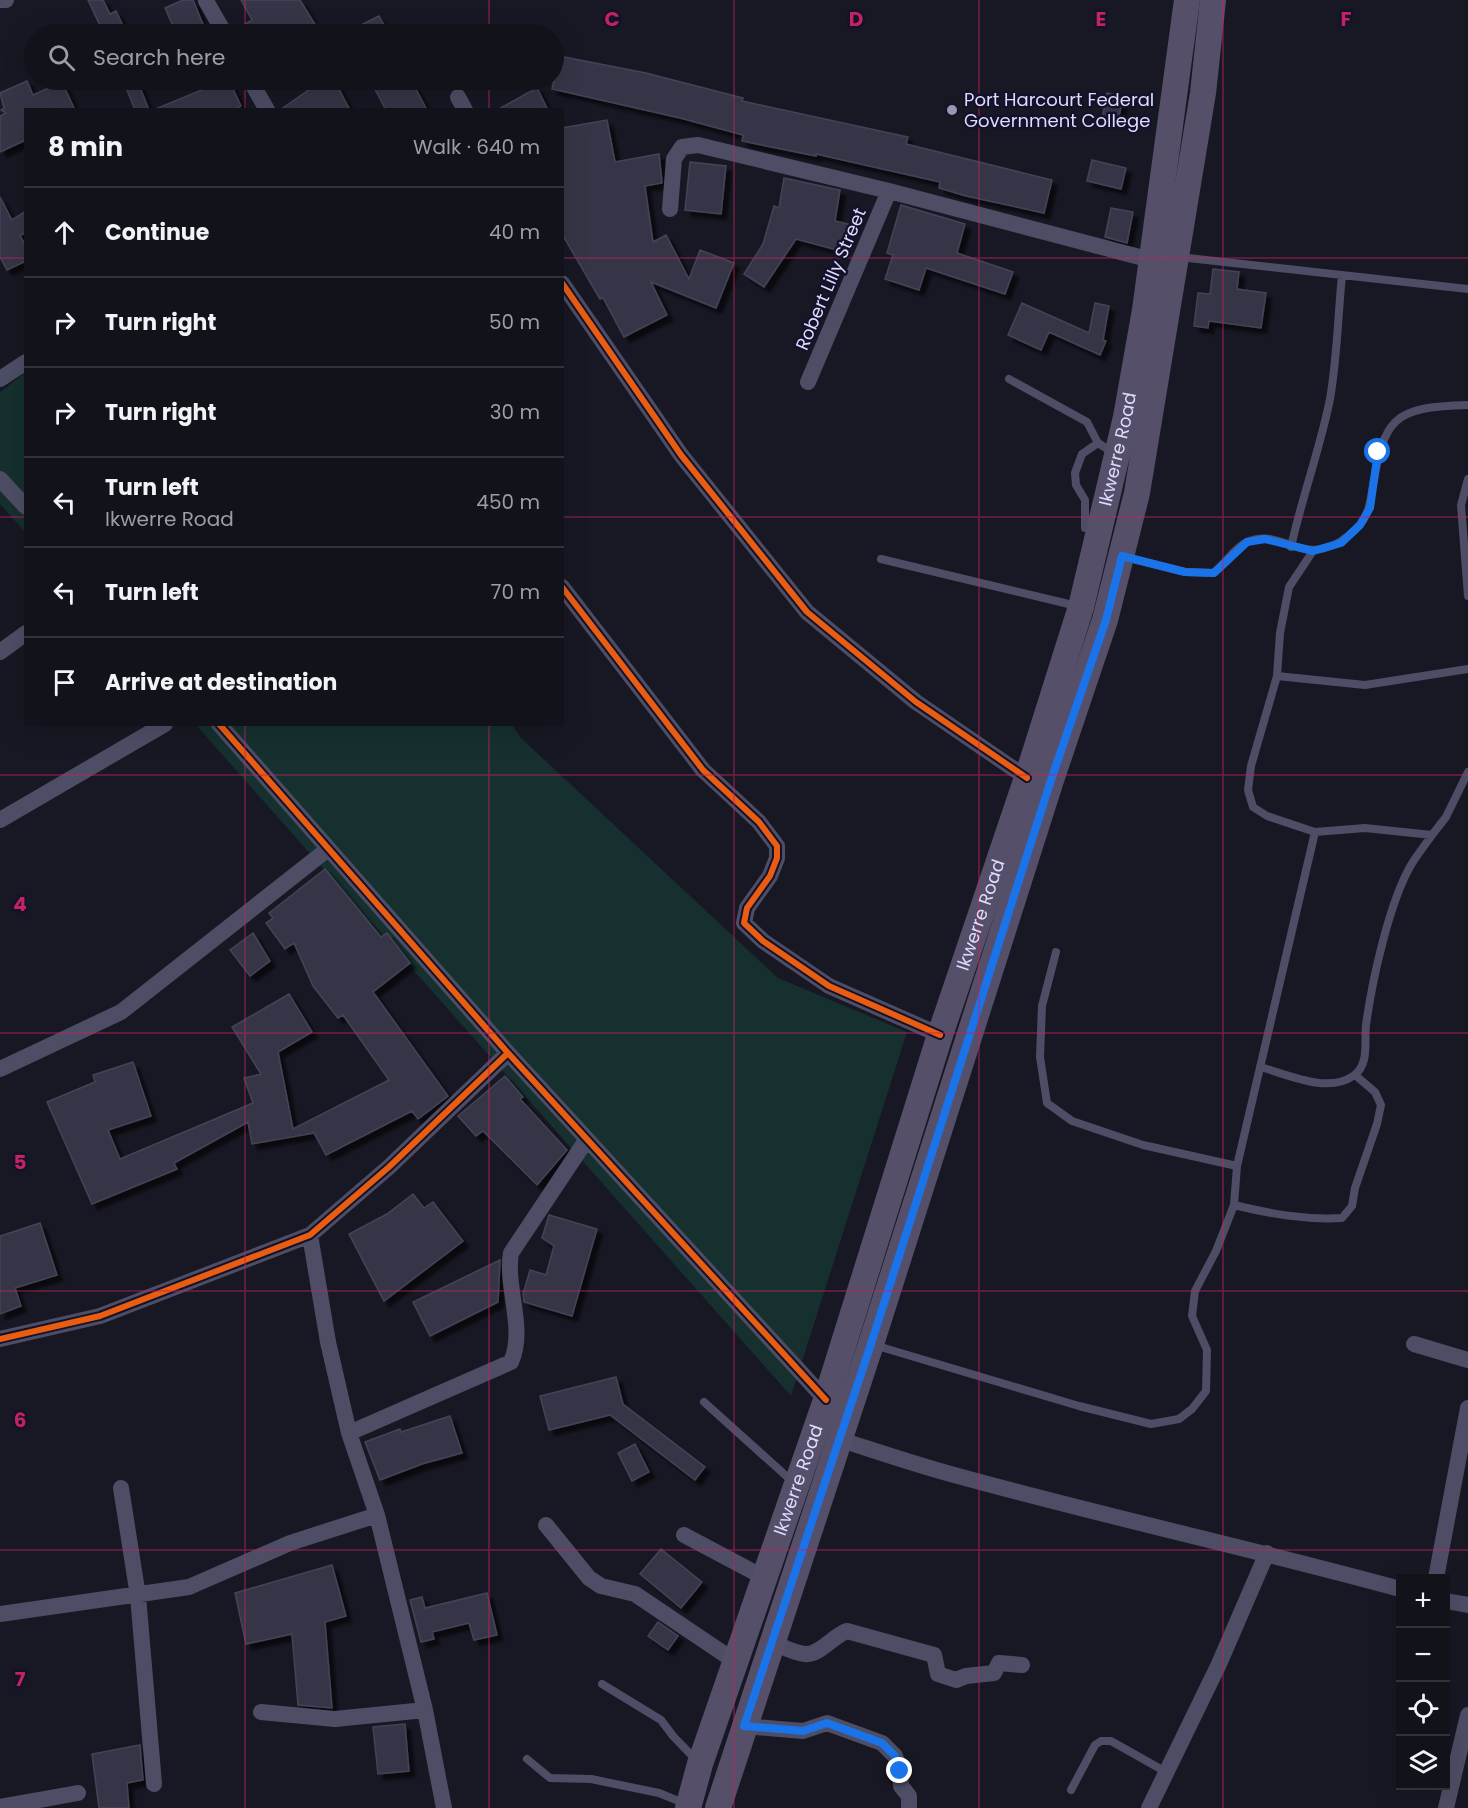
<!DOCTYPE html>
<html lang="en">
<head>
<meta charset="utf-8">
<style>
	:root { --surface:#12121b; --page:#1b1b24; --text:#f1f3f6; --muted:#9c9ea3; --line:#31323a }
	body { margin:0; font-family:Poppins,sans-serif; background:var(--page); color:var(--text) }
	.controls { position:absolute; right:18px; bottom:18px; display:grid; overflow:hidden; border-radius:0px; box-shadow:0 6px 24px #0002 }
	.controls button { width:54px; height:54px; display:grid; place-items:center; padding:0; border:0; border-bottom:2px solid var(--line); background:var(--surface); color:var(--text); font:30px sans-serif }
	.stop { position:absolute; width:18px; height:18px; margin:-14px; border:4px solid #1a73e8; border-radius:50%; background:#fff }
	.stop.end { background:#1a73e8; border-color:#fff; box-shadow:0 2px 6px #0008 }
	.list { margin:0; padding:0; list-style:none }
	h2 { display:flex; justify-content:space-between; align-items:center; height:78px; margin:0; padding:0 24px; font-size:26px }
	h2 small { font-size:20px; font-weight:400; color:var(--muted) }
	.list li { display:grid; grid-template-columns:39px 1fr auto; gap:18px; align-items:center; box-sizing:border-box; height:90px; padding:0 24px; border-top:2px solid var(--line) }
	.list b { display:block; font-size:22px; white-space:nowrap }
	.list p { margin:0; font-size:20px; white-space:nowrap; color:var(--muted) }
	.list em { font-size:20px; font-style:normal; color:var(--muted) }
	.icon { flex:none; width:33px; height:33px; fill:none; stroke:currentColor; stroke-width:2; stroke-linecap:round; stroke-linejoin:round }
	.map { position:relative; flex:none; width:1468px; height:1808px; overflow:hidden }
	.search { position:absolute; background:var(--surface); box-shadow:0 6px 24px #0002; left:24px; top:24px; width:540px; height:66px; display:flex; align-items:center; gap:15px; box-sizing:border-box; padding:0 21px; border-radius:33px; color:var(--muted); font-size:22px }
	.panel { position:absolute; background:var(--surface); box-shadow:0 6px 24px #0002; left:24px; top:108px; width:540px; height:618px; border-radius:0px }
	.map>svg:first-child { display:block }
	.green { fill:#15302e }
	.building { fill:#363646; stroke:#454358; stroke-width:1.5; filter:url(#shadow) }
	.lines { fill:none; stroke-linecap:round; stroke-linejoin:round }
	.lane { stroke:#4d4e65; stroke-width:8 }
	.street { stroke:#4d4e65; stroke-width:16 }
	.primary { stroke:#554f6a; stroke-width:26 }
	.cycleway-casing { stroke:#14122a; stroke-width:10 }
	.cycleway { stroke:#e95d12; stroke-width:6 }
	.route { stroke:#1a73e8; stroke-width:8 }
	.grid { fill:none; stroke:#c32263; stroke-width:1.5; stroke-opacity:0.55 }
	.poi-dot { fill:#9897b2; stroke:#14122a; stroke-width:2 }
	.labels { text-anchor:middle; stroke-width:5; stroke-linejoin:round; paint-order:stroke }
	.poi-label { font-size:18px; fill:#dddcfe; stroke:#14122a; text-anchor:start }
	.street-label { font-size:18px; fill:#dddcfe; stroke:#14122a }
	.grid-label { font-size:20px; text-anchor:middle; font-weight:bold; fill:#c32263; stroke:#14122a; stroke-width:5; stroke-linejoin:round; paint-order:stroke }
</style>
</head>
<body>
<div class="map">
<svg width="1468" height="1808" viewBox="0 0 1468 1808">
	<defs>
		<filter id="shadow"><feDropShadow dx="5.5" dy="5.5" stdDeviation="1.5" flood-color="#0009"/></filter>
	</defs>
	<rect width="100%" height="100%" fill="#181824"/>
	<path class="green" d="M25 373V532L0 504V392Z
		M196 725H512L521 738 778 978 907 1032 791 1396Z"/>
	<path class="building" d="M88 0H103L110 14 116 11 127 34H104Z
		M183 0H193L207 34H182L179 29 175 31 165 8Z
		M241 0H300L321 34H251L245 24 252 20Z
		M379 16 389 34H343Z
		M559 56 646 73 743 98 742 101 908 137 906 144 1052 180 1044 213 966 196 939 188 940 182 816 154V156L742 141 743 135 680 118 552 89Z
		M123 80H137L149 110H135Z
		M226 80H229L241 106 232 110H153Z
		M323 80H334L350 110H280Z
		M370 80H411L427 110H386Z
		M27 81 33 95 62 82 75 110H26V140L0 152V116L6 113 1 110 4 108 0 93Z
		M537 88 548 110H497L524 95Z
		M1107 93 1123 96 1118 122 1102 119Z
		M607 120 615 162 659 154 662 183 645 186 653 242 666 235 689 279 700 250 734 263 716 308 651 282 667 315 624 337 603 298 600 299 562 234V128Z
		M1092 160 1126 168 1121 189 1087 181Z
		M690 162 726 166 721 214 685 210Z
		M784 178 840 190 835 221 848 224 841 251 796 239 764 287 744 274 763 244 774 206 779 208Z
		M0 197 12 220 26 211V232L20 236 26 246V261L7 270 0 257Z
		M901 205 965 224 957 253 1013 272 1005 294 926 268 919 290 885 279 893 255 887 253Z
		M1111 208 1133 212 1127 243 1105 237Z
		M1213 269 1239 272 1237 289 1266 293 1261 328 1209 321 1208 328 1194 326 1198 293 1210 294Z
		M1022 303 1089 333 1095 303 1109 306 1103 340 1106 341 1100 355 1049 332 1041 350 1008 335Z
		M325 869 381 937 387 933 410 963 373 992 448 1096 418 1119 412 1111 326 1155 314 1133 252 1144 248 1122 174 1163 177 1169 92 1204 47 1102 95 1082 93 1075 133 1062 151 1116 108 1130 120 1159 253 1103 244 1078 261 1074 232 1027 289 994 312 1032 278 1052 293 1129 389 1080 343 1015 338 1018 313 986 294 943 285 949 266 923 273 918 269 913Z
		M253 933 270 961 250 976 230 950Z
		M505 1076 523 1097 520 1099 567 1150 537 1185 483 1131 476 1136 458 1116Z
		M413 1194 424 1208 433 1202 463 1241 384 1301 349 1234 387 1214Z
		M549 1215 597 1229 572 1316 524 1302 523 1294 530 1270 546 1275 554 1246 542 1238Z
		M40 1223 57 1275 15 1288 21 1306 0 1314V1236Z
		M500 1260 498 1302 430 1336 413 1302Z
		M616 1377 623 1404 705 1467 695 1480 610 1415 549 1430 540 1396Z
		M450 1416 462 1453 422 1464 380 1480 365 1442 400 1429 401 1432Z
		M635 1444 649 1472 632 1481 618 1453Z
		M661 1549 702 1582 681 1608 640 1574Z
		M332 1565 346 1616 325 1622 332 1708 298 1705 292 1634 246 1644 235 1593Z
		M487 1593 497 1635 474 1640 469 1623 432 1632 434 1639 421 1642 410 1600 422 1597 425 1608Z
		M658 1622 678 1636 668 1650 648 1636Z
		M405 1724 409 1771 378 1774 373 1727Z
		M140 1745 143 1780 127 1783 129 1808H99L92 1754Z"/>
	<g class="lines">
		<path class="lane" d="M1179 257 1468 289
			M1009 379 1087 422 1098 443 1114 453
			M1468 479 1461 505 1468 596
			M1085 528V500L1076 485 1075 473 1082 454 1098 443
			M1291 547C1302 497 1320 449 1330 399 1337 359 1338 316 1342 275
			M1313 551 1289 587 1280 633 1277 676 1251 766 1248 790 1253 807 1267 816 1315 832 1365 828 1432 835 1446 817 1468 772
			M1125 557 1185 572 1213 573C1225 564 1234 548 1247 542 1284 525 1307 577 1357 528 1367 518 1370 505 1372 491 1384 418 1392 407 1468 405
			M881 559 1077 606
			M1277 676 1365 685 1468 669
			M1056 952 1042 1006 1040 1057 1047 1103 1072 1121 1143 1145 1237 1166
			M1260 1067C1287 1074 1327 1094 1353 1076 1370 1065 1364 1041 1366 1025 1372 981 1389 903 1411 865 1417 855 1425 845 1432 835
			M1234 1205C1271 1214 1305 1220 1342 1218L1352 1206 1355 1188 1377 1124 1381 1105 1375 1092 1355 1075
			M874 1345 1079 1406 1151 1424 1179 1419 1192 1409 1206 1391 1207 1350 1192 1316 1195 1291 1216 1251 1234 1205 1237 1166 1315 832
			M704 1402 794 1483
			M602 1684 661 1720 673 1736 698 1762
			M527 1759 550 1778 591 1779 659 1793 686 1804
			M1071 1790 1095 1745 1101 1741H1111L1166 1772"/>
		<path class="street" d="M0 0H6
			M206 1 225 34
			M250 80 267 110
			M458 97 465 110
			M670 209 674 159 682 147 698 145 889 191 1151 260
			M562 283 681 455 807 612 916 702 1027 778
			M0 379 26 362
			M808 382 889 191
			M0 479 26 507
			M562 587 703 770 759 822 777 846V858L770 876 747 908 744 923 763 941 829 986 940 1035
			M0 652 26 633
			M219 724 508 1053 826 1400
			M0 820 165 724
			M0 1069 121 1012 328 849
			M310 1235 328 1342 349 1433 377 1515 425 1710 444 1808
			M0 1339 100 1316 310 1235 389 1167 508 1053
			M1414 1344 1468 1360
			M349 1433 511 1362C526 1329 505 1288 511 1253L587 1139
			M838 1439C882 1453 925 1468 969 1479 1112 1518 1257 1550 1400 1589
			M121 1488 138 1596 154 1784
			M546 1525 589 1578 601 1586 635 1594 736 1662
			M684 1535 765 1578
			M1436 1578 1468 1408
			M1446 1601 1468 1605
			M0 1614 189 1587 290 1543 377 1515
			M772 1643C782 1646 794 1653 805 1654 819 1656 834 1635 847 1631L934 1655 938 1674 956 1680 966 1676 994 1673 999 1663 1022 1665
			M261 1712 335 1719 425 1710
			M744 1726 803 1731 827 1723 882 1743 895 1756 900 1771 901 1786 909 1796V1808
			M0 1807 78 1793
			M1149 1808 1219 1664 1267 1553
			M1446 1808 1468 1715"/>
		<g class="primary">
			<path id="s1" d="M688 1808 700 1764 826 1400 940 1035 1027 778 1081 607 1126 417 1145 310 1187 0"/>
			<path d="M718 1808 871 1344 1051 780 1105 620 1137 493 1203 93 1213 0"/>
		</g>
		<defs>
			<path id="cycleway" d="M562 283 681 455 807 612 916 702 1027 778
				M562 587 703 770 759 822 777 846V858L770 876 747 908 744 923 763 941 829 986 940 1035
				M219 724 508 1053 826 1400
				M0 1339 100 1316 310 1235 389 1167 508 1053"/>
		</defs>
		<use href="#cycleway" class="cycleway-casing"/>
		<use href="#cycleway" class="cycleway"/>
	</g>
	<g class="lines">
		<path class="route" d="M900 1771 895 1756 882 1743 827 1723 803 1731 744 1726 871 1344 1051 780 1106 620 1122 556 1185 572 1214 573 1247 542 1265 539 1313 551 1341 543 1360 525 1370 508 1378 452"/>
	</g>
	<path class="grid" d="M245 0V34M489 0V34M734 0V1808M979 0V1808M1223 0V1808M245 80V110M489 80V110M0 258H26M562 258H1468M0 517H26M562 517H1468M245 724V1808M489 724V1808M0 775H1468M0 1033H1468M0 1291H1468M0 1550H1468"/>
	<circle class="poi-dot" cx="952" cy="110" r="6"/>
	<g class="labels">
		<g class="poi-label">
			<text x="964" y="106">Port Harcourt Federal<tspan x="964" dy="21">Government College</tspan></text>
		</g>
		<g class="street-label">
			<text transform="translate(831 279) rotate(-67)" y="6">Robert Lilly Street</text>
			<text dy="6" stroke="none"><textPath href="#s1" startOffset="1426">Ikwerre Road</textPath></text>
			<text dy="6" stroke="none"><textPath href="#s1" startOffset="940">Ikwerre Road</textPath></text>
			<text dy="6" stroke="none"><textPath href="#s1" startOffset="346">Ikwerre Road</textPath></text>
		</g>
	</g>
	<g class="grid-label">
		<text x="612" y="26">C</text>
		<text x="856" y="26">D</text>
		<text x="1101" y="26">E</text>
		<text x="1346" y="26">F</text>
		<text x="20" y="911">4</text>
		<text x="20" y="1169">5</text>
		<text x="20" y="1427">6</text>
		<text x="20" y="1686">7</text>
	</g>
</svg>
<div class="controls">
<button>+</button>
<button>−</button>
<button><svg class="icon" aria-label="locate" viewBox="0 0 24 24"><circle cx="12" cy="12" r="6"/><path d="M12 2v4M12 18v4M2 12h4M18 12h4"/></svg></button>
<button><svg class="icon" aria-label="layers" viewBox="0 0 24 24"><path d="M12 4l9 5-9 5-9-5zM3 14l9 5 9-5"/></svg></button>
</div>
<div class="stop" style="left:1378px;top:452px"></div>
<div class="stop end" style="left:900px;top:1771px"></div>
<div class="search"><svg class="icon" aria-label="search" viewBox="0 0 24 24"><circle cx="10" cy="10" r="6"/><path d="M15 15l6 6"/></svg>Search here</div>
<section class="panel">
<h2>8 min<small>Walk · 640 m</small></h2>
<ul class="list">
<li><svg class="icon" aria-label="ahead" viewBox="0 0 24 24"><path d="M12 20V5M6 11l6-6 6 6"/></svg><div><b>Continue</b></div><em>40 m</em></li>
<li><svg class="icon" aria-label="right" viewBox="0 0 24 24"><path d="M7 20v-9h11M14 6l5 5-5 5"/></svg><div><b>Turn right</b></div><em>50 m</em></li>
<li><svg class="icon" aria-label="right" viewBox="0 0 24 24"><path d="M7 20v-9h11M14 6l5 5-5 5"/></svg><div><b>Turn right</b></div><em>30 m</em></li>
<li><svg class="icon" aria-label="left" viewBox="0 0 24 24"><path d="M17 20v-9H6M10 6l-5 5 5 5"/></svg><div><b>Turn left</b><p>Ikwerre Road</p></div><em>450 m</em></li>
<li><svg class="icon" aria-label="left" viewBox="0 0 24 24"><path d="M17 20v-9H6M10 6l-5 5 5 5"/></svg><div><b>Turn left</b></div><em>70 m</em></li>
<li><svg class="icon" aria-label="arrive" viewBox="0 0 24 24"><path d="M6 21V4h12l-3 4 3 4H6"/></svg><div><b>Arrive at destination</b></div></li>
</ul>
</section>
</div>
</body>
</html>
